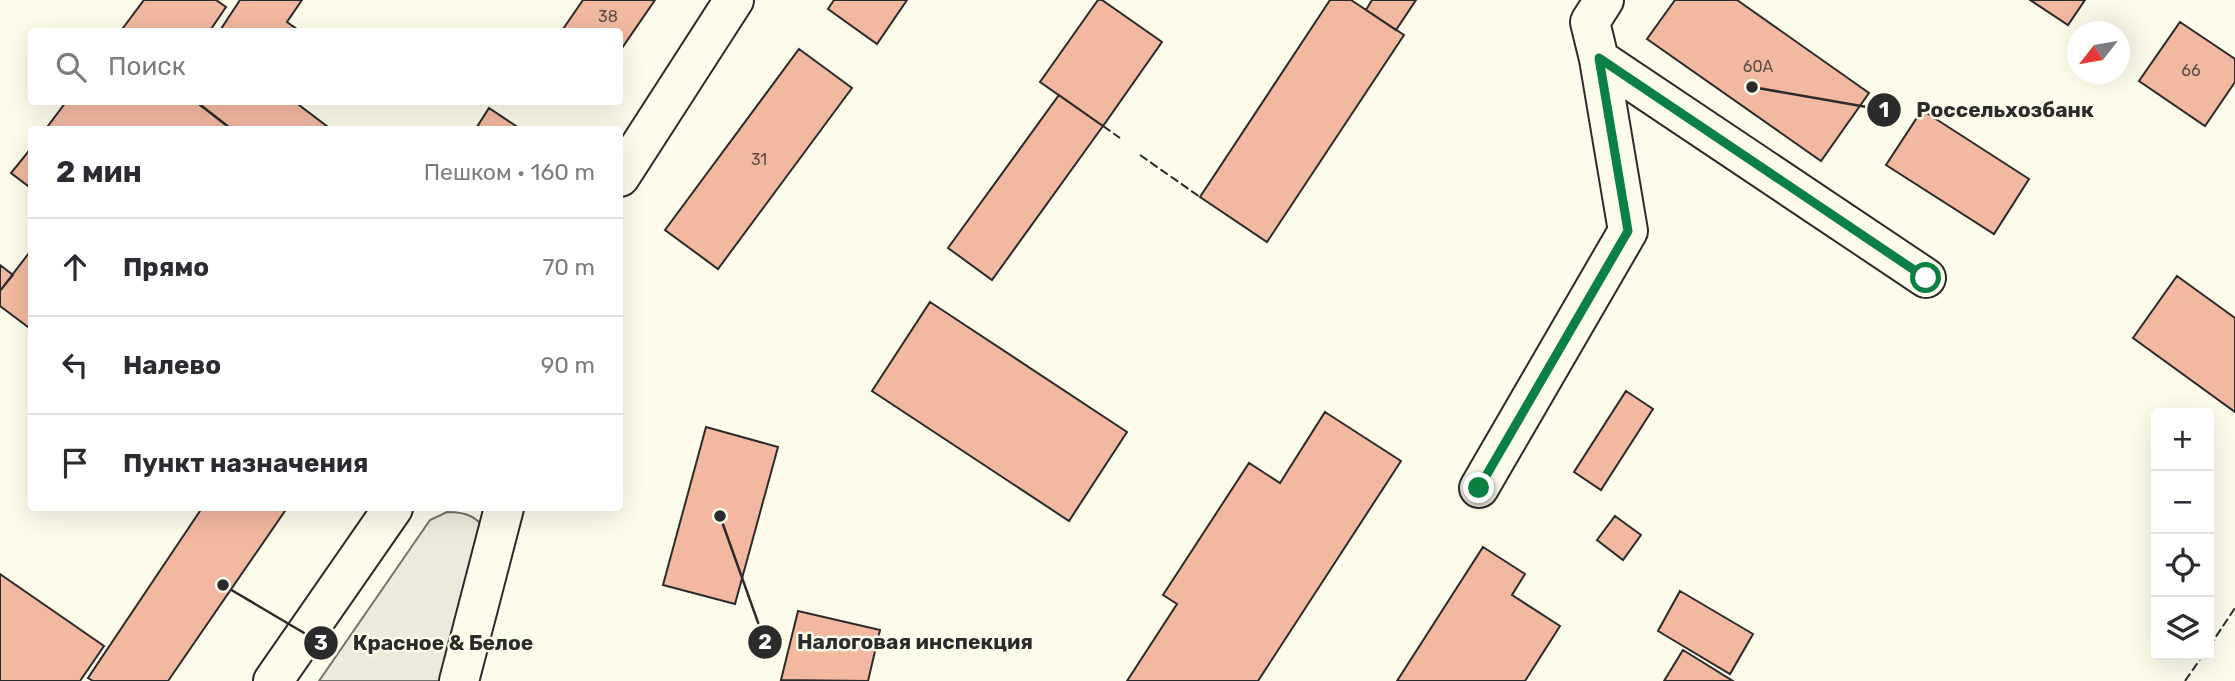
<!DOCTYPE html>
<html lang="ru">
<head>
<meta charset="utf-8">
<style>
	:root { --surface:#fff; --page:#f7f7f7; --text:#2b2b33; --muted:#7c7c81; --line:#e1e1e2 }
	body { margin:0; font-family:Rubik,sans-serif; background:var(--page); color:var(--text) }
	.controls { position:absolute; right:21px; bottom:21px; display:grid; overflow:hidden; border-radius:7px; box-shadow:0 7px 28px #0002 }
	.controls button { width:63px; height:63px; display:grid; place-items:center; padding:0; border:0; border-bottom:2px solid var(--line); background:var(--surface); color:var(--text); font:35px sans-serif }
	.compass { position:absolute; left:2067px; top:21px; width:63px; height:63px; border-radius:50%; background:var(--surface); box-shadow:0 7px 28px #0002; rotate:239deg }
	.stop { position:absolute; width:21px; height:21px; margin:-16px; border:5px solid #0b8043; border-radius:50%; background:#fff }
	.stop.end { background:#0b8043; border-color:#fff; box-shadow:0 2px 7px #0008 }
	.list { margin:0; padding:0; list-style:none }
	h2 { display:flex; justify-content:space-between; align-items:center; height:91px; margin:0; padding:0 28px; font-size:30px }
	h2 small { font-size:23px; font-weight:400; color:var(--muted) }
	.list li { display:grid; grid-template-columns:46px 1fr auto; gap:21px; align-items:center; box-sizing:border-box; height:98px; padding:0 28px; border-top:2px solid var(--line) }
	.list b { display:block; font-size:26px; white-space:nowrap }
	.list em { font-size:23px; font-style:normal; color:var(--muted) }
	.icon { flex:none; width:38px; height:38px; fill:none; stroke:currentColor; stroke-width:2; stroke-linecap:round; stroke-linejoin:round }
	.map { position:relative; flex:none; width:2235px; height:681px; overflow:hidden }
	.search { position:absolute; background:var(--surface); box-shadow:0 7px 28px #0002; left:28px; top:28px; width:595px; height:77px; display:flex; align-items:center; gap:18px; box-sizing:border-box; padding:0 24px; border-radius:7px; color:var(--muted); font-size:26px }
	.panel { position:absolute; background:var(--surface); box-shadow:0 7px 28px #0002; left:28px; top:126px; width:595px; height:385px; border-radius:7px }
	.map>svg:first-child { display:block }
	.green { fill:#ecebdb; stroke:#74746e; stroke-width:2 }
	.building { fill:#f2b8a0; stroke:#2b2b2b; stroke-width:2 }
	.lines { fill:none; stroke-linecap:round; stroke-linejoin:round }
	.minor-casing { stroke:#2b2b2b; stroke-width:42 }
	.minor { stroke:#fdfbea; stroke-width:38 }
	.fence { stroke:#2b2b2b; stroke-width:2; stroke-dasharray:9 3.5; stroke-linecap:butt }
	.route { stroke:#0b8043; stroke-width:9 }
	.labels { text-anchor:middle; stroke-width:5; stroke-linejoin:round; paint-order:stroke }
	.number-label { font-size:16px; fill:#5d4e48 }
	.leader { fill:none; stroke:#2b2b2b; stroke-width:2.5 }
	.callout-dot { fill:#2b2b2b; stroke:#fdfbea; stroke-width:2.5 }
	.mark-label { font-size:21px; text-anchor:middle; font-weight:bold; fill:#fff }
	.callout-label { font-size:21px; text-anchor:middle; font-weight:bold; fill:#2b2b2b; stroke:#fdfbea; stroke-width:5; stroke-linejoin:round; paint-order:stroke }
</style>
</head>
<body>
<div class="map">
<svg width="2235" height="681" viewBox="0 0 2235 681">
	<rect width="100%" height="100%" fill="#fdfbea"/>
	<path class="green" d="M447 512C469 512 475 517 491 533L445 681H319L430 520Z"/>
	<path class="building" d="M144 0H216L226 7 209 32H120Z
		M240 0H302L287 22 301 32H219Z
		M583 0H655L620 51V32H561Z
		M834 0H907L877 44 828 9Z
		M1098 0H1102L1162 42 1103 126 1040 82Z
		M1330 0H1351L1404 35 1267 242 1200 197Z
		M1372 0H1416L1396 30 1366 10Z
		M1675 0H1737L1869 93 1821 161 1647 39Z
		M2030 0H2085L2068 25Z
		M2180 22 2235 59V82L2205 126 2139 81Z
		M799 49 852 88 718 269 665 230Z
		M1059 95 1103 126 992 280 948 248Z
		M66 102H196L232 130H45Z
		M197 102H295L332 130H233Z
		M489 108 522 130H475Z
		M1922 110 2029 179 1994 234 1886 165Z
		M32 147V189L11 173Z
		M32 249V330L0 306V291Z
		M0 265 13 275 0 291Z
		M2177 276 2235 318V412L2133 338Z
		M930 302 1127 432 1069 521 872 391Z
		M1626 391 1653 409 1601 490 1574 472Z
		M1325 412 1401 461 1258 681H1127L1177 604 1163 595 1249 463 1280 483Z
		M706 427 778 447 735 604 663 585Z
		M202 508H287L168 681H93L88 678Z
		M1615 516 1641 535 1623 560 1597 540Z
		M1483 547 1525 574 1512 595 1560 626 1525 681H1397Z
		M0 574 104 646 80 681H0Z
		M1680 591 1753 634 1730 674 1658 631Z
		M798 611 880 630 868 681 781 680Z
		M1683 650 1733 681H1664Z"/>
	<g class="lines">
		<defs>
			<path id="minor" d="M1604 0 1590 22 1599 59 1926 278
				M620 177 734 0
				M1479 488 1628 231 1599 59
				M273 681 393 508
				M459 681 504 508"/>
		</defs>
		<use href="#minor" class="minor-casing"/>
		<use href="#minor" class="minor"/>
		<path class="fence" d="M1103 126 1120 138
			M1140 155 1200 197
			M2209 647 2235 608
			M2185 681 2203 655"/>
	</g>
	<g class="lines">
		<path class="route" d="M1479 488 1628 231 1599 58 1926 278"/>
	</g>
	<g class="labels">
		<g class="number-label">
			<text x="608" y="22">38</text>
			<text x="1758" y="72">60А</text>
			<text x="2191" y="76">66</text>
			<text x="759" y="165">31</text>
		</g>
	</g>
	<path class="leader" d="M1752 87L1884 110M720 516L765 642M223 585L321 643"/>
	<g class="callout-dot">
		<circle cx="1752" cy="87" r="7"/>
		<circle cx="720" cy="516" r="7"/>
		<circle cx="223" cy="585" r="7"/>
		<circle cx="1884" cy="110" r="18"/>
		<circle cx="765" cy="642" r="18"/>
		<circle cx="321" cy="643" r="18"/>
	</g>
	<g class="mark-label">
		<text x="1884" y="117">1</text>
		<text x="765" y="649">2</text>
		<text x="321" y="650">3</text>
	</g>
	<g class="callout-label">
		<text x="2005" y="117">Россельхозбанк</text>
		<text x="915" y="649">Налоговая инспекция</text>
		<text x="443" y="650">Красное &amp; Белое</text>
	</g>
</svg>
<div class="controls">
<button>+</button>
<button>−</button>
<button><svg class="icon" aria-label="locate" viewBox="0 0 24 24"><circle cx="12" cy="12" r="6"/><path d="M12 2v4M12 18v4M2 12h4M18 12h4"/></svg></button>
<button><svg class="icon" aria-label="layers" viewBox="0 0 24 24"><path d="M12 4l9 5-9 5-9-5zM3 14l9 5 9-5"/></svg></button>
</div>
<svg class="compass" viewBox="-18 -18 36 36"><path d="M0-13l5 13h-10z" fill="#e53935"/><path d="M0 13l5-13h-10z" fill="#7c7c81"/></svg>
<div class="stop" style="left:1926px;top:278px"></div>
<div class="stop end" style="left:1479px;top:488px"></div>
<div class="search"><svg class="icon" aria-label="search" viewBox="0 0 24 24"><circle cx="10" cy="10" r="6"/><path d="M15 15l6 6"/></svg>Поиск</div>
<section class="panel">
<h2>2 мин<small>Пешком · 160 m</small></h2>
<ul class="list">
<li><svg class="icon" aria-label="ahead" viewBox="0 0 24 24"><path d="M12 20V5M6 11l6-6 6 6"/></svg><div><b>Прямо</b></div><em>70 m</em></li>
<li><svg class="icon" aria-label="left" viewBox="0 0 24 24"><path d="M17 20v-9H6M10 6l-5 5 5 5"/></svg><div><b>Налево</b></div><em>90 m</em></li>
<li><svg class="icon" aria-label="arrive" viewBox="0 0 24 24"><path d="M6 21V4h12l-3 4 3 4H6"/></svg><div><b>Пункт назначения</b></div></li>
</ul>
</section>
</div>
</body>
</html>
